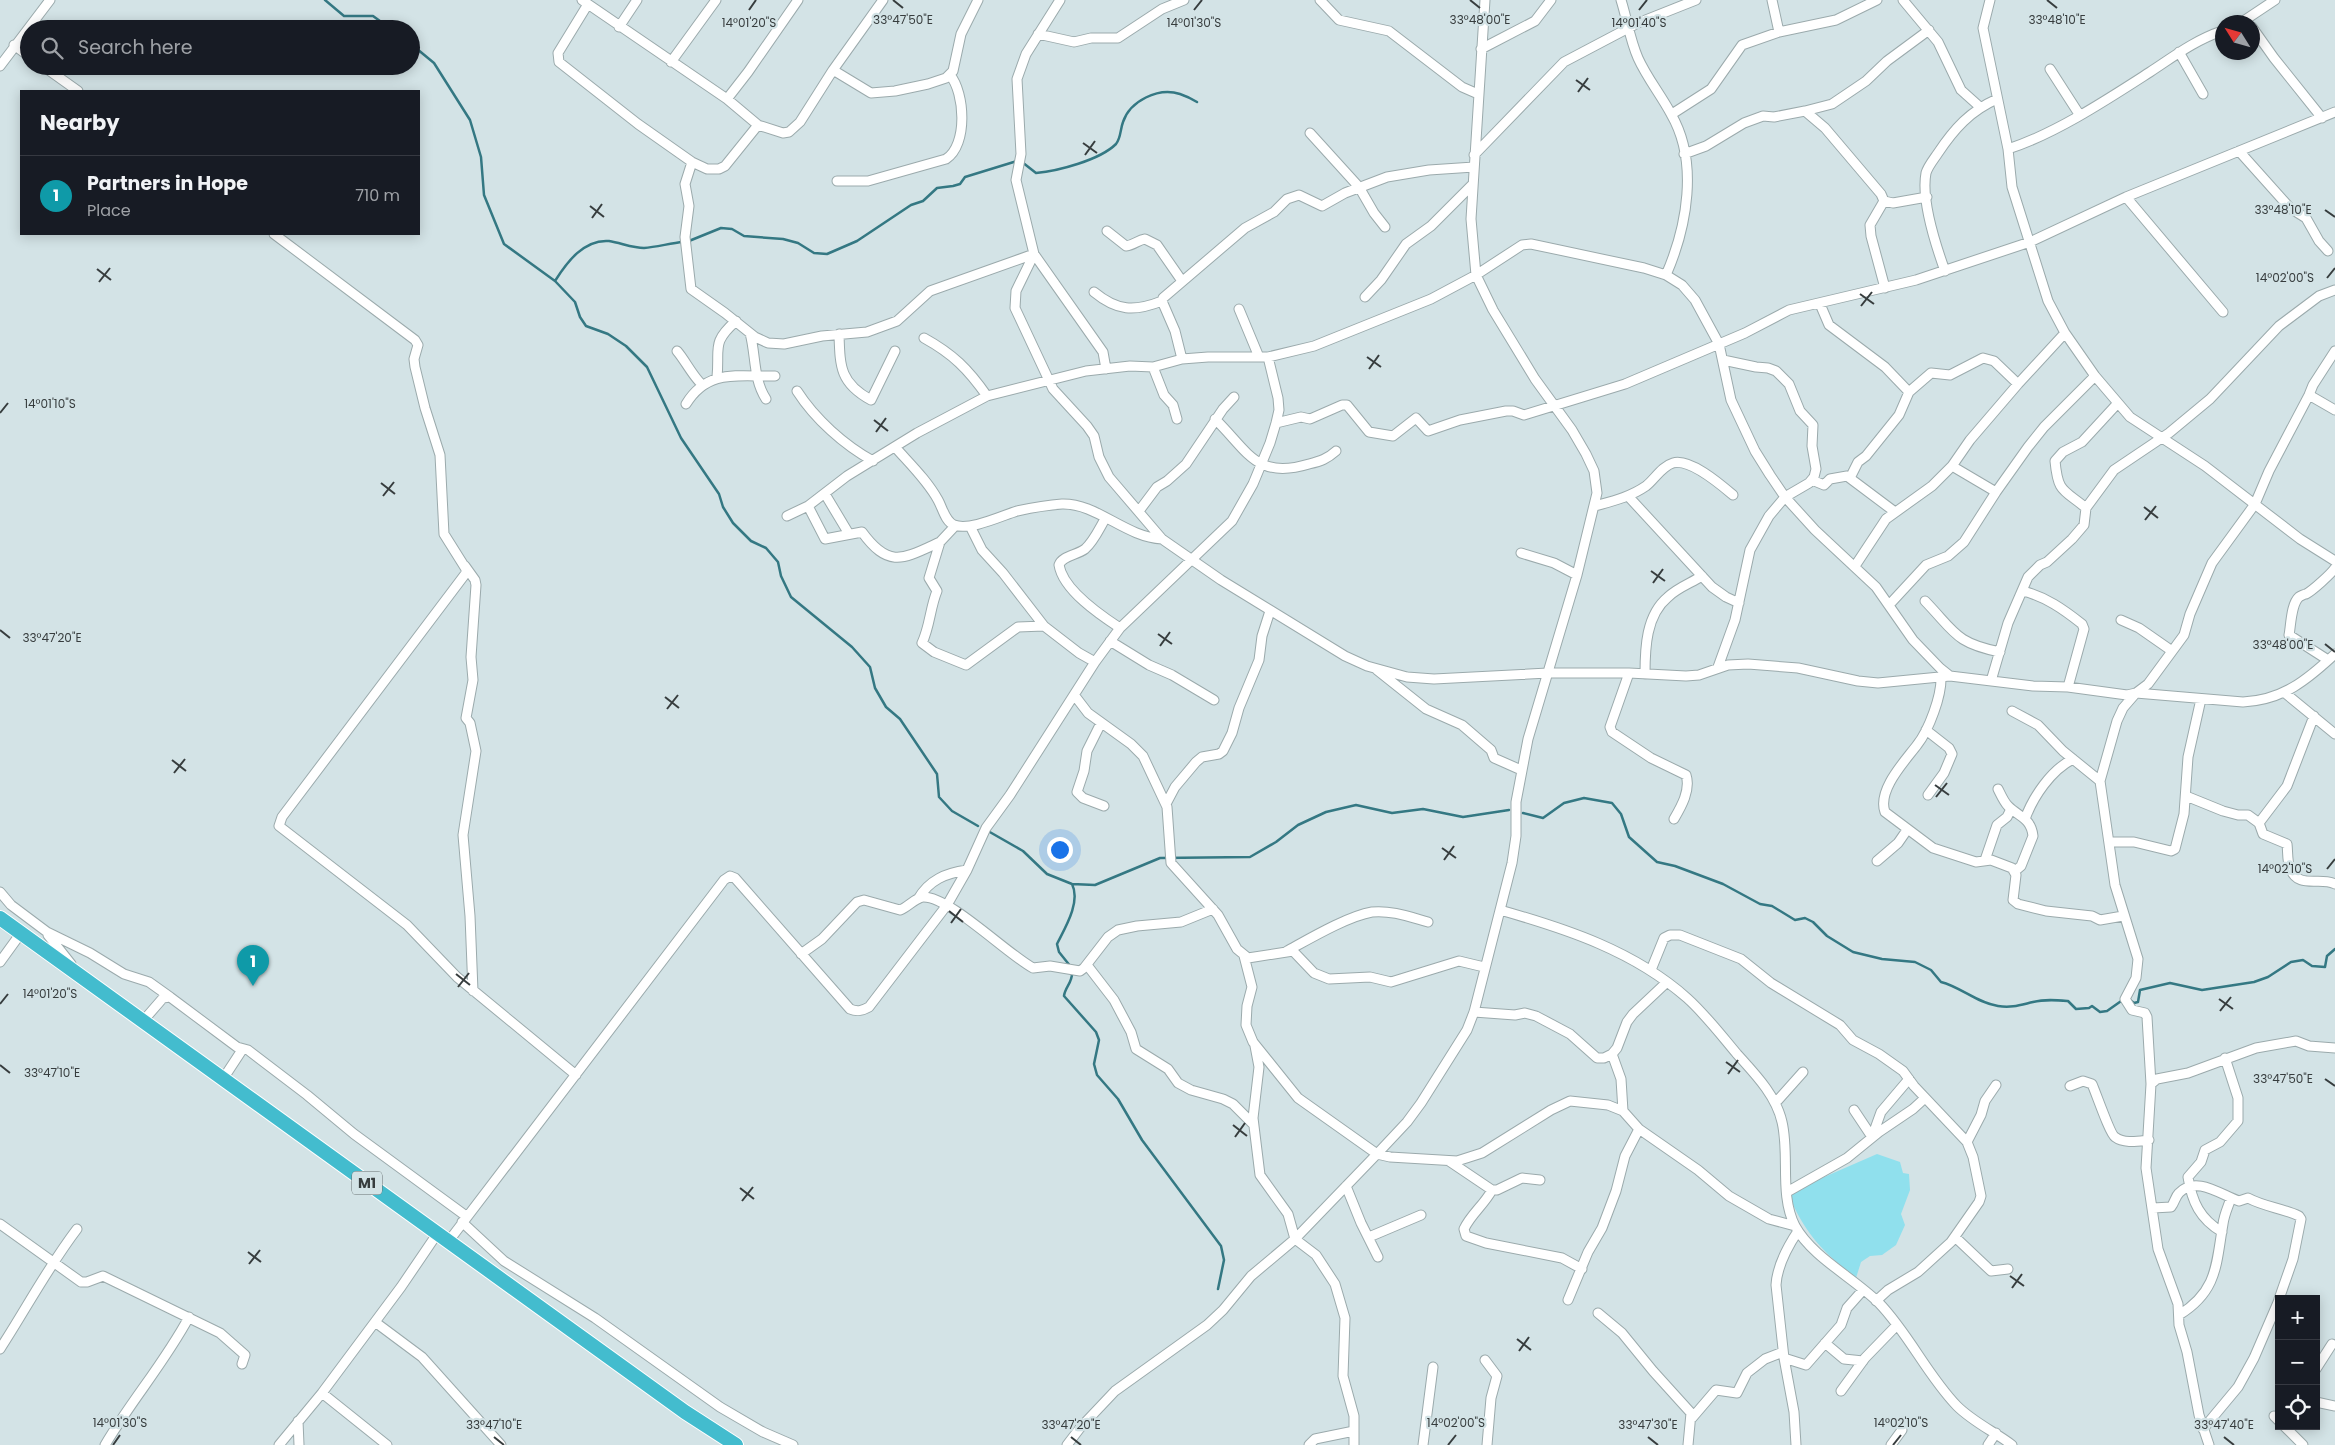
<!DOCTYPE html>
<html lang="en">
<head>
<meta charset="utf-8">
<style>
	:root { --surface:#171b24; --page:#20242c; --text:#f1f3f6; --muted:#9ea1a6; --line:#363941; --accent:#a76830 }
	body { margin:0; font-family:Poppins,sans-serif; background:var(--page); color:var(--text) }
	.controls { position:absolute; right:15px; bottom:15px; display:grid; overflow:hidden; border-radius:0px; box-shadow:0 2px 12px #0003 }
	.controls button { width:45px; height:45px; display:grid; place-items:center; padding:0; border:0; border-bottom:1px solid var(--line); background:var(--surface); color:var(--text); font:25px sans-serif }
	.compass { position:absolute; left:2215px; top:15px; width:45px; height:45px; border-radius:50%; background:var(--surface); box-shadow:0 2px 12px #0003; rotate:307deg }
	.you { position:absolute; left:1059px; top:849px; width:18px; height:18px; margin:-12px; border:4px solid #fff; border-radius:50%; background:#1a73e8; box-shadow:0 0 0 8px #1a73e833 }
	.badge { display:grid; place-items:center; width:32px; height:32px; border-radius:50%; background:var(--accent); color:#fff; font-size:16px; font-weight:700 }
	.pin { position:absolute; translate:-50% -41px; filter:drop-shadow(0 1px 2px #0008) }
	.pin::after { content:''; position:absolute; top:26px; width:18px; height:15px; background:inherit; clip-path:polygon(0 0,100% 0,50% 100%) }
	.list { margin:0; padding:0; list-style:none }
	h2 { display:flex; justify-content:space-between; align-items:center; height:65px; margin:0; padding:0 20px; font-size:21px }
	h2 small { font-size:16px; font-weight:400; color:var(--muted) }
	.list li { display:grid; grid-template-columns:32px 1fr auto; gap:15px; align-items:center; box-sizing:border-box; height:80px; padding:0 20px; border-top:1px solid var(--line) }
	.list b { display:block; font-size:19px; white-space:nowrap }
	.list p { margin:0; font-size:16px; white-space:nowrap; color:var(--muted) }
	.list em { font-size:16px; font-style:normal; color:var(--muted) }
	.icon { flex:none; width:28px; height:28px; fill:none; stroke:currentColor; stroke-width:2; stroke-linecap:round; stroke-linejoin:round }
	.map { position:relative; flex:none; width:2335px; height:1445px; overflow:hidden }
	.search { position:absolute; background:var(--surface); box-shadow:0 2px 12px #0003; left:20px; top:20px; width:400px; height:55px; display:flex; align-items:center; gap:12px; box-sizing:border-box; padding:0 18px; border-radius:28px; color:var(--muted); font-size:19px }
	.panel { position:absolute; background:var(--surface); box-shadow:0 2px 12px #0003; left:20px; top:90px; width:400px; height:145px; border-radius:0px }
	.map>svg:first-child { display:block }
	.green { fill:#90e0ed }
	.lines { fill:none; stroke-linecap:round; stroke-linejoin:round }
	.stream { stroke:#347883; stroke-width:2.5 }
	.minor-casing { stroke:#9baaac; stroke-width:11 }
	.highway-casing { stroke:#fff; stroke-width:16 }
	.minor { stroke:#fff; stroke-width:9 }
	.highway { stroke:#43bcce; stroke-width:14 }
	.ticks { fill:none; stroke:#373d3e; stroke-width:2 }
	.labels { text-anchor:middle; stroke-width:4.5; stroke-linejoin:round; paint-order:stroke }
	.shield { fill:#d3e3e6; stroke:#666f70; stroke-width:1 }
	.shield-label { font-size:14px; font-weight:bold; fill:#373d3e }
	.ticks-label { font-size:12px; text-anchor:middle; fill:#373d3e; stroke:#d3e3e6; stroke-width:4.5; stroke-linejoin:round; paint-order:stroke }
</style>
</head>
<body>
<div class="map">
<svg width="2335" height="1445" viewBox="0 0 2335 1445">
	<rect width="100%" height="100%" fill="#d3e3e6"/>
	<path class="green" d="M1877 1154 1900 1162 1903 1173 1909 1174 1910 1190 1901 1214 1905 1225 1896 1245 1882 1255 1870 1256 1861 1262 1856 1278C1824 1253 1804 1233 1789 1195L1815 1181Z"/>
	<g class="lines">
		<path class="stream" d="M325 0 344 16H373L391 29
			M411 44 434 63 470 120 481 157 484 195 504 244 555 281 575 302 580 317 586 326 608 334 626 346 647 367 681 438 719 494 723 507 733 523 751 541 766 548 778 562 781 576 791 597 852 647 870 667 875 688 886 707 900 719 937 774 939 797 952 811 978 826
			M1022 162 1036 173C1058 171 1100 160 1116 144 1121 138 1120 130 1123 122 1130 101 1158 87 1180 94 1186 96 1192 99 1197 102
			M689 241 721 228 732 229 744 236 783 239 798 243 814 253 827 254 857 241 911 205 923 201 937 188 953 186 960 184 965 177 1017 161
			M555 281C567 262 584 239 609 241 621 243 633 248 644 248 657 247 671 243 683 242
			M1523 813 1543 818 1564 803 1584 798 1612 803 1621 814 1629 837 1657 862 1675 866 1723 884 1760 904 1772 906 1795 920 1805 918 1813 922 1827 936 1853 952 1882 959 1915 962 1931 970 1941 982C1961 987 1977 1003 1998 1006 2012 1008 2020 1005 2033 1002 2045 999 2056 1000 2068 1001L2076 1009 2089 1008 2092 1006 2100 1012 2107 1011 2124 999
			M988 831 1023 851 1047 874 1072 884 1095 885 1160 858 1250 857 1276 842 1298 825 1326 812 1356 805 1392 813 1423 809 1463 817 1509 810
			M1071 967 1059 952 1057 944C1065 928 1081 902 1072 884
			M1072 972C1073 982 1065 987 1064 996L1096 1032 1099 1040 1094 1064 1097 1075 1118 1099 1142 1140 1221 1246 1224 1260 1218 1289
			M2130 1000 2134 1003 2138 1002 2140 990 2170 983 2202 990 2254 982 2268 977 2291 962 2303 960 2312 966 2325 967 2327 956 2335 949"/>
		<defs>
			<path id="minor" d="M582 0 727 99 758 125 783 133 789 132 800 122 833 70 883 0
				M1060 0 1026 54 1017 79 1021 154 1016 180 1034 254 1016 291 1015 308 1053 389 1087 426 1094 436 1099 457 1109 477 1162 539 1221 580 1345 656 1367 666 1407 677 1434 679 1548 673H1629L1686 676 1699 675 1728 665 1748 664 1798 668 1858 681 1878 683 1950 676
				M1320 0 1339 20 1389 31 1462 87 1478 94
				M1621 0C1627 19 1630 40 1638 58 1647 78 1661 95 1671 114 1699 162 1687 227 1666 275
				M1772 0 1779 32
				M1903 0 1938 42 1961 90 1980 107
				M1990 0 1983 28 2008 149 2012 187 2048 301 2065 333 2095 376 2130 417 2205 466 2300 539 2335 561
				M588 4 558 53 559 62 638 124 692 162 707 169H719L725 166 758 125
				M2242 22 2275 0
				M619 27 637 0
				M2252 27 2274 58 2322 118
				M1038 34 1074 42 1091 38H1118L1162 9 1184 0
				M14 45 29 56
				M1481 49 1535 21 1551 0
				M2179 52 2203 94
				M671 62 716 0
				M0 66 50 0
				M43 66 78 91
				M2050 69 2079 114
				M833 70 871 93 895 91 928 84 946 78 953 71 961 34 978 0
				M727 99 748 72 798 0
				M1805 111 1825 128 1881 194 1884 201 1870 225 1871 236 1885 288
				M1672 114 1711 89 1742 45 1779 32 1836 20 1877 0
				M1310 133 1359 187 1374 213 1385 227
				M2008 149C2055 134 2108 99 2150 72 2173 57 2195 40 2222 31
				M2239 151 2290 208 2306 218 2319 241 2328 251
				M1684 154 1706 146 1744 123 1763 116 1774 117 1805 111 1832 104 1866 81 1887 61 1929 30
				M1474 155 1564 62 1638 23 1696 0
				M692 162 685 184 689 206 685 237 691 289 725 313 755 337 768 343 784 344 822 336 867 332 897 321 930 291 1034 254 1103 352 1106 369
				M837 181H868L946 159C968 145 965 93 950 75
				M2126 197 2223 312
				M1884 201 1893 203 1927 197
				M1107 231 1126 246C1134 245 1138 240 1145 239L1157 245 1182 281
				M274 234 415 340 418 345 414 359 415 367 425 408 440 455 444 534 466 569V573L282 817 279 826 407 925 457 977 576 1075
				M1945 271C1936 246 1921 199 1926 173 1928 166 1934 159 1938 153 1954 129 1970 111 1997 99
				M1094 292C1117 311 1134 312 1162 301
				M1365 297 1381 280 1406 244 1431 226 1473 184
				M1820 304 1829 325 1885 367 1909 392
				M1239 309 1259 357
				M750 333C756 355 753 379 766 399
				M839 334C840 367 840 383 871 400L895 351
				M924 338C953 354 968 369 987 396
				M677 351C685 360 695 380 703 385
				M1182 359 1175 331 1162 301 1163 298 1245 228 1274 212 1287 199 1299 195 1322 206 1345 193 1387 177 1429 170 1474 167
				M1153 367 1164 395 1173 405 1177 419
				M717 377C720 348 711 343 736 321
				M797 391C815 419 844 445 873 461
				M2309 395 2335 410
				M686 404C708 368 739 377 775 376
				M1215 419C1248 451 1256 480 1309 464 1321 461 1327 459 1336 451
				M1276 423 1301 417 1310 419 1342 405H1347L1369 432 1393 436 1416 418 1428 431 1460 420 1506 411H1513L1524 415 1625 384 1745 333 1789 310 1916 280 2030 242 2126 197 2335 112
				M895 447C910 464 927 480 938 500 943 509 945 521 954 525 970 531 1001 516 1017 511 1031 508 1048 505 1062 504 1097 503 1125 537 1162 539
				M1952 466 1996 492
				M1850 478 1858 462 1866 456 1899 415 1909 392 1931 373 1950 375 1983 358 1994 361 2018 384
				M1812 480 1824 485 1830 479 1847 476 1895 512
				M825 494 849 534
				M1628 496 1712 587 1726 597 1739 603
				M808 506 825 539 862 532C889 569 903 559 940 542
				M1595 506C1613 501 1630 497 1646 486 1654 480 1662 466 1673 463 1690 458 1720 484 1733 495
				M2086 508C2063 489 2058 493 2055 461L2063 452 2082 442 2117 404
				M1139 511 1157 487 1167 481 1186 464 1223 409 1234 397
				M787 516 808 506 847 476 917 433 987 396 1086 371 1130 366 1153 367 1182 359 1208 357H1268L1314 346 1431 299 1476 275 1522 245 1531 244 1644 268 1666 275 1682 285 1695 300 1719 344 1731 400 1755 451 1770 475 1785 497 1815 530 1876 587 1913 640 1940 668 1950 676 2033 686 2068 687 2127 695 2136 693 2148 684 2184 635 2190 614 2212 563 2255 504 2269 471 2309 395 2313 385 2335 351
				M1105 519C1099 529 1094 541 1085 549 1077 555 1062 556 1059 565 1063 590 1100 615 1120 628
				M955 526 940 542 929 578 937 591C930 608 930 626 922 643L934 652 966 665 1018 627 1044 626
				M970 526 982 550 1003 573 1044 626 1079 653 1095 662
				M1521 553 1554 563 1577 575
				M465 566 475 580 476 585 471 657 473 680 466 718 470 723 476 751 463 835 470 916 473 991
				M1855 566 1886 519 1932 486 1952 466 1970 440 2018 384 2065 333
				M2023 591C2046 597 2063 609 2082 624L2084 629 2068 687
				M1925 601C1955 632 1955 643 2000 652
				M1889 605 1926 565 1948 556 1964 542 1996 492 2028 447 2044 427 2095 376
				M2121 620 2139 628 2172 651
				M1110 641 1149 665 1172 675 1214 700
				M2328 660 2289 635C2291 625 2291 604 2299 597 2300 596 2305 594 2306 594 2312 591 2331 574 2335 568
				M1718 667 1735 620 1750 550 1769 516 1785 497 1809 483 1814 477 1816 469 1812 446 1813 425 1800 411 1789 384 1776 371 1768 368 1756 367 1723 360
				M1377 670 1426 709 1462 725 1491 750 1494 758 1521 770
				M1629 673 1610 727 1612 732 1651 758 1686 775C1691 790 1681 807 1674 819
				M1645 674C1645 648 1646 615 1668 597 1677 588 1691 583 1702 576
				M1941 676C1942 695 1929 730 1917 745 1905 761 1877 790 1885 812L1933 848 1976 862 1991 860 2012 868 2016 875 2013 900 2018 904 2046 911 2092 916 2100 920 2123 916
				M1991 681 2008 623 2028 577 2040 565 2047 562 2072 539 2084 525 2086 508 2114 470 2169 433 2210 399 2279 326 2319 296 2335 290
				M2285 693 2335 734
				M1075 696 1088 713 1131 744 1143 756 1167 807 1171 863 1218 915 1237 949 1248 958 1293 951 1314 973 1329 979 1370 977 1391 982 1459 961 1484 967
				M2012 711 2038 725 2063 751 2100 781
				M1101 723 1087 751 1084 771 1077 792 1083 798 1104 806
				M1926 730 1949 748 1952 754 1944 773 1928 795
				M1998 789C2001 795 2004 802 2008 806 2019 817 2031 818 2033 836L2021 866 2015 871
				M2186 796 2223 811 2238 815H2248L2259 823 2263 834 2287 844C2288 852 2287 861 2290 868 2298 890 2320 876 2335 884
				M1166 804 1175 787 1196 762 1202 757 1219 754 1223 751 1232 733 1239 708 1259 660 1262 636 1270 611
				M2025 819C2033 797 2051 770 2073 759
				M2259 823 2287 786 2314 716
				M2110 842H2134L2171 851 2175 849 2184 814 2188 757 2201 699
				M1985 860 1997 825 2007 817 2011 809
				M1877 861 1898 843 1907 830
				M0 892 11 905 47 932 90 953 124 974 149 982 170 997
				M918 899C929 880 946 873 967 870
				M1500 910C1567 929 1634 951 1687 998 1705 1014 1721 1035 1737 1054 1754 1073 1776 1095 1782 1122 1790 1156 1779 1194 1795 1226 1812 1257 1854 1278 1879 1303 1909 1334 1927 1375 1957 1406 1973 1422 1995 1432 2012 1445
				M48 935 71 964
				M1287 951C1309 939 1348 916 1372 912 1391 910 1410 917 1428 922
				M801 954 822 939 857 902 864 900 900 910C908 907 915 898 923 897 949 896 1007 954 1033 968L1050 966 1080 971 1084 968 1108 937 1118 930 1137 926 1181 922 1213 909
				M1244 956 1252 987 1247 1006 1246 1025 1253 1042 1298 1098 1377 1154 1390 1157 1457 1161 1482 1153 1551 1110 1570 1101 1608 1105 1623 1111 1639 1129 1698 1170 1729 1196 1769 1219 1795 1226
				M0 962 21 933
				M1087 965 1114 1000 1131 1032 1136 1049 1168 1069 1178 1083 1191 1090 1223 1099 1233 1104 1253 1124
				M1651 970 1664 938 1670 935H1680L1741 959 1771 983 1840 1025 1853 1040 1879 1054 1903 1071 1914 1086 1967 1142 1973 1157 1981 1196 1979 1202 1951 1242 1918 1272 1888 1290 1876 1301
				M1474 1012 1515 1015 1525 1013 1536 1016 1570 1034 1597 1058H1604L1612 1054 1617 1048 1627 1022 1633 1014 1667 982
				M143 1021 163 998 170 997 237 1047 248 1050 307 1095 354 1134 466 1216
				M1255 1046 1259 1067 1253 1118 1260 1175 1288 1214 1295 1239 1316 1255 1335 1284 1345 1318 1343 1376 1354 1416V1445
				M1612 1054 1621 1079 1623 1111
				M223 1079 242 1050
				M2151 1084 2147 1017 2145 1013 2132 1010 2125 999 2136 978 2138 959 2115 885 2100 781 2117 721 2123 708 2136 693 2243 702C2283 700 2307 680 2335 654
				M2070 1086 2083 1081 2092 1084C2096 1093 2110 1134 2115 1137 2124 1144 2139 1141 2149 1140
				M1773 1099 1778 1100 1803 1072
				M1854 1110 1872 1137
				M1872 1137 1881 1112 1909 1079
				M1967 1142 1981 1115 1985 1101 1996 1085
				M1449 1161 1492 1190H1497L1522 1178 1540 1180
				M1346 1186 1361 1223 1378 1257
				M1492 1190C1484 1205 1471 1214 1464 1229L1466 1236 1486 1243 1562 1258 1582 1269
				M1787 1192 1847 1158 1879 1132 1913 1109 1925 1098
				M2153 1208 2171 1207C2175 1202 2175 1197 2179 1193 2196 1175 2221 1195 2239 1201L2248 1198C2265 1207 2282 1208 2299 1216L2301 1219 2293 1259 2279 1299
				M462 1222 504 1261 595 1318 720 1407 763 1432 793 1445
				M0 1224 81 1282H87L103 1276 220 1333 245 1355 242 1364
				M2222 1232C2200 1219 2192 1202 2188 1177L2201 1162 2205 1150 2220 1142 2238 1121V1098L2225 1058
				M1369 1237 1421 1215
				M1955 1237 1991 1271 2008 1269
				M448 1242 724 880 730 876 735 878 850 1009C857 1012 862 1011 869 1007L947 905 967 870 986 828 1010 795 1095 662 1120 628 1232 521 1253 484 1270 443 1276 423 1279 410 1278 398 1268 357
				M1568 1300 1588 1252 1602 1228 1616 1191 1625 1156 1639 1129
				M1598 1313 1622 1333 1653 1371 1691 1413 1688 1445
				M2179 1315C2218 1291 2216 1264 2223 1224 2224 1215 2228 1207 2231 1198
				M375 1322 422 1357 501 1445
				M1825 1343 1844 1359 1863 1361
				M0 1349C26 1309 48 1267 77 1229
				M1784 1358 1806 1365 1841 1325 1847 1308 1863 1290
				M1485 1360 1497 1376 1491 1398 1487 1445
				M2316 1369 2332 1344
				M1841 1391 1865 1358 1897 1325
				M322 1393 387 1445
				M2316 1402 2335 1406
				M2274 1416 2279 1421
				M1692 1418 1716 1390 1737 1393 1747 1373 1765 1359 1783 1352
				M298 1421 299 1445
				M2284 1426 2303 1445
				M2203 1429 2238 1387 2254 1358 2279 1300
				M105 1445C131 1401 165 1362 189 1317
				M279 1445 322 1393 401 1287 437 1234
				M1067 1445 1080 1428 1115 1391 1207 1325 1223 1310 1251 1276 1295 1239 1377 1154 1407 1122 1421 1103 1467 1030 1474 1012 1512 863 1516 836V802L1528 739 1577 575 1597 493 1594 471 1586 454 1572 430 1535 379 1493 310 1476 275 1471 219 1485 0
				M1309 1445 1315 1439 1354 1431
				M1423 1445 1433 1367
				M1796 1445 1794 1412 1784 1358 1776 1285C1777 1267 1788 1246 1798 1231
				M1891 1445 1902 1430
				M1988 1445 1996 1433
				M2209 1445 2199 1415 2187 1352 2179 1325 2178 1304 2158 1249 2146 1168 2151 1084 2157 1079 2188 1073 2256 1048 2296 1041 2309 1046 2335 1048"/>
			<path id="highway" d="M0 918 685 1412 736 1445"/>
		</defs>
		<use href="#minor" class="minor-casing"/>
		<use href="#highway" class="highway-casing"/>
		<use href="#minor" class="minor"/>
		<use href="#highway" class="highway"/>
	</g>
	<path class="ticks" d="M893 0 903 8M1470 0 1480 8M2047 0 2057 8M749 10 756 0M1194 10 1202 0M1639 10 1647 0M1576 80 1590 90M1578 92 1588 78M1083 143 1097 153M1085 155 1095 141M590 206 604 217M2325 210 2335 217M592 218 602 204M97 269 111 280M2327 278 2335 268M99 282 110 268M1860 294 1874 304M1861 306 1872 292M1367 357 1381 367M1369 369 1379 355M0 413 8 403M874 420 888 431M876 432 886 418M381 483 395 494M383 496 394 482M2144 507 2158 518M2145 520 2156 506M1651 571 1665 581M1653 583 1663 569M0 630 10 638M1158 634 1172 644M2325 644 2335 652M1160 646 1170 632M665 697 679 708M667 709 678 695M172 760 186 771M174 773 185 759M1935 785 1949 795M1936 797 1947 783M1442 848 1456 858M1444 860 1454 846M2327 869 2335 859M949 911 963 922M951 923 961 909M456 974 470 985M458 987 469 973M2219 999 2233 1009M0 1004 8 994M2220 1011 2231 997M1726 1062 1740 1072M0 1065 10 1073M1728 1074 1738 1060M2325 1079 2335 1086M1233 1125 1247 1136M1235 1137 1245 1123M740 1188 754 1199M742 1201 753 1187M248 1252 261 1262M249 1264 260 1250M2010 1276 2024 1286M2012 1288 2022 1274M1517 1339 1531 1350M1519 1351 1529 1337M494 1437 504 1445M1071 1437 1081 1445M1648 1437 1658 1445M2224 1437 2234 1445M113 1445 120 1435M1448 1445 1456 1435M1893 1445 1901 1435"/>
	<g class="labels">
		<rect class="shield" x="352" y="1171.5" width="30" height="23" rx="4"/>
		<g class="shield-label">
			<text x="367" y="1188">M1</text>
		</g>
	</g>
	<g class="ticks-label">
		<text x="903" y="24">33°47'50"E</text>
		<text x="1480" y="24">33°48'00"E</text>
		<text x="2057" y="24">33°48'10"E</text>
		<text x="749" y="27">14°01'20"S</text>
		<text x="1194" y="27">14°01'30"S</text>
		<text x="1639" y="27">14°01'40"S</text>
		<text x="2283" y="214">33°48'10"E</text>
		<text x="2285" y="282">14°02'00"S</text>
		<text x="50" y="408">14°01'10"S</text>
		<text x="52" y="642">33°47'20"E</text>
		<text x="2283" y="649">33°48'00"E</text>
		<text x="2285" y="873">14°02'10"S</text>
		<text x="50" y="998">14°01'20"S</text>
		<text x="52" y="1077">33°47'10"E</text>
		<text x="2283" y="1083">33°47'50"E</text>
		<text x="120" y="1427">14°01'30"S</text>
		<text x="1456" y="1427">14°02'00"S</text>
		<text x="1901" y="1427">14°02'10"S</text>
		<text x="494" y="1429">33°47'10"E</text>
		<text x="1071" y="1429">33°47'20"E</text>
		<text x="1648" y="1429">33°47'30"E</text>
		<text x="2224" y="1429">33°47'40"E</text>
	</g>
</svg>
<div class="controls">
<button>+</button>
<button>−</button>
<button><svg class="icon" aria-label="locate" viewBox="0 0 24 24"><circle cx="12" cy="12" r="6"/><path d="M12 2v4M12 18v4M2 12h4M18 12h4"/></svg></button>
</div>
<svg class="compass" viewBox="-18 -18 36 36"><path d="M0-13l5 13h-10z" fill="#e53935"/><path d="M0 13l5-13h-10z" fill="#9ea1a6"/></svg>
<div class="you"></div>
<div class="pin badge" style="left:253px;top:986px;background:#0f9aa8">1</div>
<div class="search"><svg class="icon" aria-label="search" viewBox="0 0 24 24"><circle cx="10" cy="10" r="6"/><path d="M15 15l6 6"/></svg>Search here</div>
<section class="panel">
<h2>Nearby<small></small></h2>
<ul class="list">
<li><span class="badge" style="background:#0f9aa8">1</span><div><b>Partners in Hope</b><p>Place</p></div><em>710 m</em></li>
</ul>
</section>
</div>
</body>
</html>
